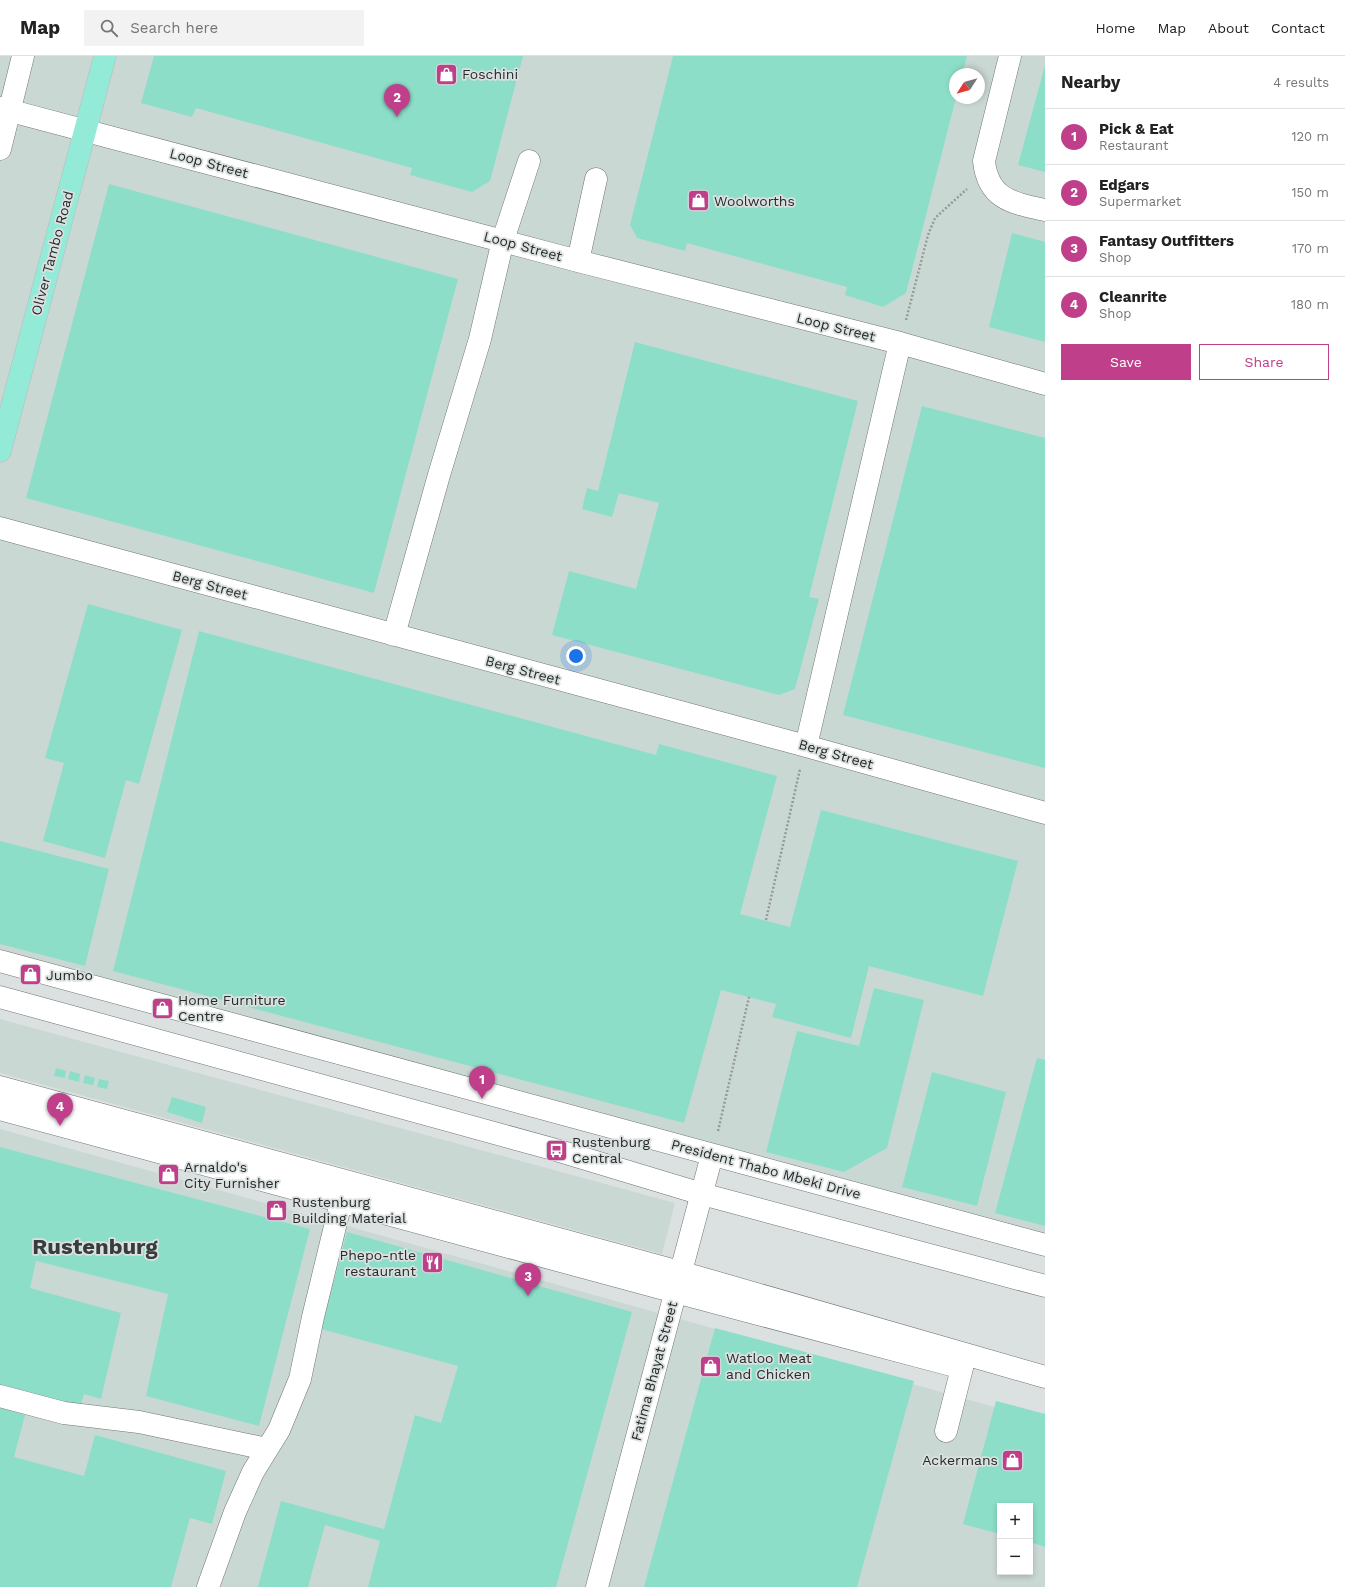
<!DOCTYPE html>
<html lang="en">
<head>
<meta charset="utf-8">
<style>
	:root { --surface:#fff; --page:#f2f2f2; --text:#222; --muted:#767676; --line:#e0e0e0; --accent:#bf3f8a }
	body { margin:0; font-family:"Work Sans",sans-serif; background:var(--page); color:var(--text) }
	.controls { position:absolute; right:12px; bottom:12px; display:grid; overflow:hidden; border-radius:0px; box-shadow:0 2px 6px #0003 }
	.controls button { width:36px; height:36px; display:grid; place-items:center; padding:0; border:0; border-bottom:1px solid var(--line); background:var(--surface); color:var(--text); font:20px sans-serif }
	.compass { position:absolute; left:949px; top:12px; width:36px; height:36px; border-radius:50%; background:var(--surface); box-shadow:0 2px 6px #0003; rotate:234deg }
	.you { position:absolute; left:576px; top:600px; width:14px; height:14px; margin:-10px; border:3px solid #fff; border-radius:50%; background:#1a73e8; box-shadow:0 0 0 6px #1a73e833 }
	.badge { display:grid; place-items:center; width:26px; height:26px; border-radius:50%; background:var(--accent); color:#fff; font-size:13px; font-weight:700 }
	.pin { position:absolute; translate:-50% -33px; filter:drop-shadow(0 1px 2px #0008) }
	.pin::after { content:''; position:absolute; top:21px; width:14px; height:12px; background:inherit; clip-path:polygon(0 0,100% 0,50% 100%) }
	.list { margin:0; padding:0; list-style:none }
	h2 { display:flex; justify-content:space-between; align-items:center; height:52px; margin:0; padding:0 16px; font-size:17px }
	h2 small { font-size:13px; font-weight:400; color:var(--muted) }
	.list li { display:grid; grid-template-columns:26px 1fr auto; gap:12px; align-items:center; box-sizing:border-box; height:56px; padding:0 16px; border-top:1px solid var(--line) }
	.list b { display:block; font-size:15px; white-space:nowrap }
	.list p { margin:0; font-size:13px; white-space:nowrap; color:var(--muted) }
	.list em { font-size:13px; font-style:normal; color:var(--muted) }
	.actions { display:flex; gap:8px; padding:12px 16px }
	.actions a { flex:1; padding:9px 0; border:1px solid var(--accent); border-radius:0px; text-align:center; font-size:14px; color:var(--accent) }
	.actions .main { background:var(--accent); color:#fff }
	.icon { flex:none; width:22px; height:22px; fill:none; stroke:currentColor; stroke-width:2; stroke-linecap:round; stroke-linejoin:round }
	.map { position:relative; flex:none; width:1045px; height:1531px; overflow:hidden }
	header { display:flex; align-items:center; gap:24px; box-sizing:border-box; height:56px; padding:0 20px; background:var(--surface); border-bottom:1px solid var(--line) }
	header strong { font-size:19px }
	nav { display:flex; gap:22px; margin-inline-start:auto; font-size:14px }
	.search { width:280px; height:36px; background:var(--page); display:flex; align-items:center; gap:10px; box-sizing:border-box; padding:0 14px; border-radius:0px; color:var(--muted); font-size:15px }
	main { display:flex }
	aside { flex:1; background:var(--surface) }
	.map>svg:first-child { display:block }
	.built { fill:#cad8d4; fill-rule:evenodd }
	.building { fill:#8cdec9 }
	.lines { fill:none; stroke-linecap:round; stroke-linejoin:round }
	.minor-casing { stroke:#707573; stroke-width:23 }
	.major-casing { stroke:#babbbb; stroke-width:23 }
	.path { stroke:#959a99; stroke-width:2.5; stroke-dasharray:2 2; stroke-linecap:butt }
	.minor { stroke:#fff; stroke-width:22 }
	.major { stroke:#92ead7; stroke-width:22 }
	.labels { text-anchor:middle; stroke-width:3.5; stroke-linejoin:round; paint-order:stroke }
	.poi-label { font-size:14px; fill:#272a29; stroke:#dbe1e0; text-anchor:start }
	.street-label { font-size:14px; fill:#272a29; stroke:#dbe1e0 }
	.town-label { font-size:22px; font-weight:bold; fill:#383d3c; stroke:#dbe1e0 }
</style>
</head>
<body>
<header>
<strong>Map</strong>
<div class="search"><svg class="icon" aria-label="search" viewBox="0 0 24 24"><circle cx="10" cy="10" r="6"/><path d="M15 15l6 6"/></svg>Search here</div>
<nav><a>Home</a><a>Map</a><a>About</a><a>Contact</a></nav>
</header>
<main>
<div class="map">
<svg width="1045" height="1531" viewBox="0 0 1045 1531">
	<rect width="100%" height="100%" fill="#dbe1e0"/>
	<path class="built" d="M0 0H1045V1179L0 895ZM955 18H979V42H955Z
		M0 963 675 1147 662 1198 0 1017Z
		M0 1073 1045 1365V1531H0ZM1000 1450H1030V1516H1000Z"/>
	<path class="building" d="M154 0H523L490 125 472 136 410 119 412 112 196 52 192 61 141 47Z
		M673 0H967L962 18H955L956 42 906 237 883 251 845 239 847 231 687 187 685 195 637 182 630 169Z
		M1045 9V116L1018 109Z
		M109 128 458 223 374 537 26 442Z
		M1012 177 1045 186V286L989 271Z
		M635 286 858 345 809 541 819 543 795 633 779 639 552 579 569 515 636 533 659 447 619 437 612 461 582 453 587 432 598 435Z
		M922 350 1045 382V712L843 659Z
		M88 548 182 574 139 728 126 724 105 802 43 785 64 707 45 702Z
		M199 575 656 699 659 688 777 720 740 858 790 871 821 754 1018 805 983 940 869 910 851 982 772 961 776 948 721 934 684 1067 113 915Z
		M0 785 109 813 85 910 0 888Z
		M874 932 924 944 887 1092 844 1116 766 1096 797 975 859 990Z
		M1037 1002 1045 1004V1170L995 1157Z
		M56 1012 66 1015 65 1022 54 1020Z
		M70 1015 80 1018 79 1026 68 1023Z
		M932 1016 1006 1036 977 1150 902 1131Z
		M85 1019 95 1022 93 1029 83 1027Z
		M99 1023 109 1025 107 1033 97 1031Z
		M172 1041 206 1051 202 1067 167 1056Z
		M0 1091 310 1173 259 1370 146 1340 168 1238 36 1205 30 1232 121 1257 101 1343 84 1338 79 1354 0 1333Z
		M347 1176 632 1256 556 1531H368L380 1485 325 1469 308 1531H258L281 1445 384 1473 415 1359 441 1367 458 1310 321 1273Z
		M715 1272 914 1325 857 1531H644Z
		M996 1345 1045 1358V1491L1030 1486V1450H1000V1478L963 1468Z
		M0 1352 25 1359 14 1401 84 1420 95 1379 226 1415 212 1468 190 1462 171 1531H0Z"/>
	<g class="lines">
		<defs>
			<path id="minor" d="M1010 0 984 105C988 143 1012 147 1045 154
				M0 52 578 205 900 287 1045 328
				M0 93 23 0
				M578 205 596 123
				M0 472 806 690 1045 757
				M394 579 439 419 480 283 503 184 529 105
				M806 690 900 287
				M0 905 1045 1189
				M0 941 556 1094 702 1138 1045 1230
				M0 1031 680 1216 1045 1321
				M0 1053 675 1236 955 1310
				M0 1340 64 1357 139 1366 267 1393
				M946 1375 962 1312
				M208 1531 235 1456 253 1416 279 1374 300 1323 313 1261 341 1146
				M597 1531 712 1099"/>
			<path id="major" d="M0 395 105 0"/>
		</defs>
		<use href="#minor" class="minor-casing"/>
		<use href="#major" class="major-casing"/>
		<path class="path" d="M906 264 928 179 935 162 967 133
			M766 864 800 713
			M718 1075 749 941"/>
		<use href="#minor" class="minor"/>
		<use href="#major" class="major"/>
	</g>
	<defs>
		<symbol id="shop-square" viewBox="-11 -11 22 22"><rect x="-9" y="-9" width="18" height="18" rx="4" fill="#bf3f8a" stroke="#dbe1e0"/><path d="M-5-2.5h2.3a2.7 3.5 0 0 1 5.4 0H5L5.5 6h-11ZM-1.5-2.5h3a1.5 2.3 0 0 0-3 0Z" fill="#fff"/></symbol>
		<symbol id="bus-square" viewBox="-11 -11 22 22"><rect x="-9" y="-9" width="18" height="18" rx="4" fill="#bf3f8a" stroke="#dbe1e0"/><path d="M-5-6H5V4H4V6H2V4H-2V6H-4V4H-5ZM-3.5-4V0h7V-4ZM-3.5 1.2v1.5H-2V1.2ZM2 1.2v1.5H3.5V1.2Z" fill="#fff"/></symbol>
		<symbol id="restaurant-square" viewBox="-11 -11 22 22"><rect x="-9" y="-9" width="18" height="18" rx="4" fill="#bf3f8a" stroke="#dbe1e0"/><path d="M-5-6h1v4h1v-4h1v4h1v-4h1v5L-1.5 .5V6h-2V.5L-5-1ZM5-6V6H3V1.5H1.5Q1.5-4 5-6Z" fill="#fff"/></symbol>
	</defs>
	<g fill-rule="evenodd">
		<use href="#shop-square" x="434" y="6" width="25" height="25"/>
		<use href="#shop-square" x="686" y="132" width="25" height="25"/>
		<use href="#shop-square" x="18" y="906" width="25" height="25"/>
		<use href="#shop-square" x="150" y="940" width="25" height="25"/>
		<use href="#bus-square" x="544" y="1082" width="25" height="25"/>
		<use href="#shop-square" x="156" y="1106" width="25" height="25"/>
		<use href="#shop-square" x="264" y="1142" width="25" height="25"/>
		<use href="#restaurant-square" x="420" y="1194" width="25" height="25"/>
		<use href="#shop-square" x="698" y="1298" width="25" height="25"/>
		<use href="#shop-square" x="1000" y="1392" width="25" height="25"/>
	</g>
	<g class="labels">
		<g class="poi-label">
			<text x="462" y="23">Foschini</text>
			<text x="714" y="150">Woolworths</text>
			<text x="46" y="924">Jumbo</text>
			<text x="178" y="949">Home Furniture<tspan x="178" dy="16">Centre</tspan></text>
			<text x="572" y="1091">Rustenburg<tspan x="572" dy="16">Central</tspan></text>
			<text x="184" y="1116">Arnaldo's<tspan x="184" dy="16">City Furnisher</tspan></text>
			<text x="292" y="1151">Rustenburg<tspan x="292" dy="16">Building Material</tspan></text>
			<text x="416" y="1204" text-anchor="end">Phepo-ntle<tspan x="416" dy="16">restaurant</tspan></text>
			<text x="726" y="1307">Watloo Meat<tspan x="726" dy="16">and Chicken</tspan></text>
			<text x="998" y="1409" text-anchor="end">Ackermans</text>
		</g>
		<g class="street-label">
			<text transform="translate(209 107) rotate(15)" y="5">Loop Street</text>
			<text transform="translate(523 190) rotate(15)" y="5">Loop Street</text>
			<text transform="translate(52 197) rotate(-75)" y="5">Oliver Tambo Road</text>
			<text transform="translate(836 271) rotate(14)" y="5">Loop Street</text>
			<text transform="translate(210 529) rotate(15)" y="5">Berg Street</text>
			<text transform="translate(523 614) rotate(15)" y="5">Berg Street</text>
			<text transform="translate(836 698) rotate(16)" y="5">Berg Street</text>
			<text transform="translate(766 1113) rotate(15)" y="5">President Thabo Mbeki Drive</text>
			<text transform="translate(654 1315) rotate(-75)" y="5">Fatima Bhayat Street</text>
		</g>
		<g class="town-label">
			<text x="95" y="1198">Rustenburg</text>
		</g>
	</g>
</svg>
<div class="controls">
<button>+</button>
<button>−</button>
</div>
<svg class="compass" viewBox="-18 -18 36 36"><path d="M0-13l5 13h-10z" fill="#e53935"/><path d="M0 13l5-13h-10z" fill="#767676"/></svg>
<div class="you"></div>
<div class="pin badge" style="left:482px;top:1043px">1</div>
<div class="pin badge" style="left:397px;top:61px">2</div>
<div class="pin badge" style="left:528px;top:1240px">3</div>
<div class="pin badge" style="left:60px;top:1070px">4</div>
</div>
<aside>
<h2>Nearby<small>4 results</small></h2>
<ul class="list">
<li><span class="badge">1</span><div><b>Pick &amp; Eat</b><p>Restaurant</p></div><em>120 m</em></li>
<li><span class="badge">2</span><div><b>Edgars</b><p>Supermarket</p></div><em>150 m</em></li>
<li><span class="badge">3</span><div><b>Fantasy Outfitters</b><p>Shop</p></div><em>170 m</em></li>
<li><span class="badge">4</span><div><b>Cleanrite</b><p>Shop</p></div><em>180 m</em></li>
</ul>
<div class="actions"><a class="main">Save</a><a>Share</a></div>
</aside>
</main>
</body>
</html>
